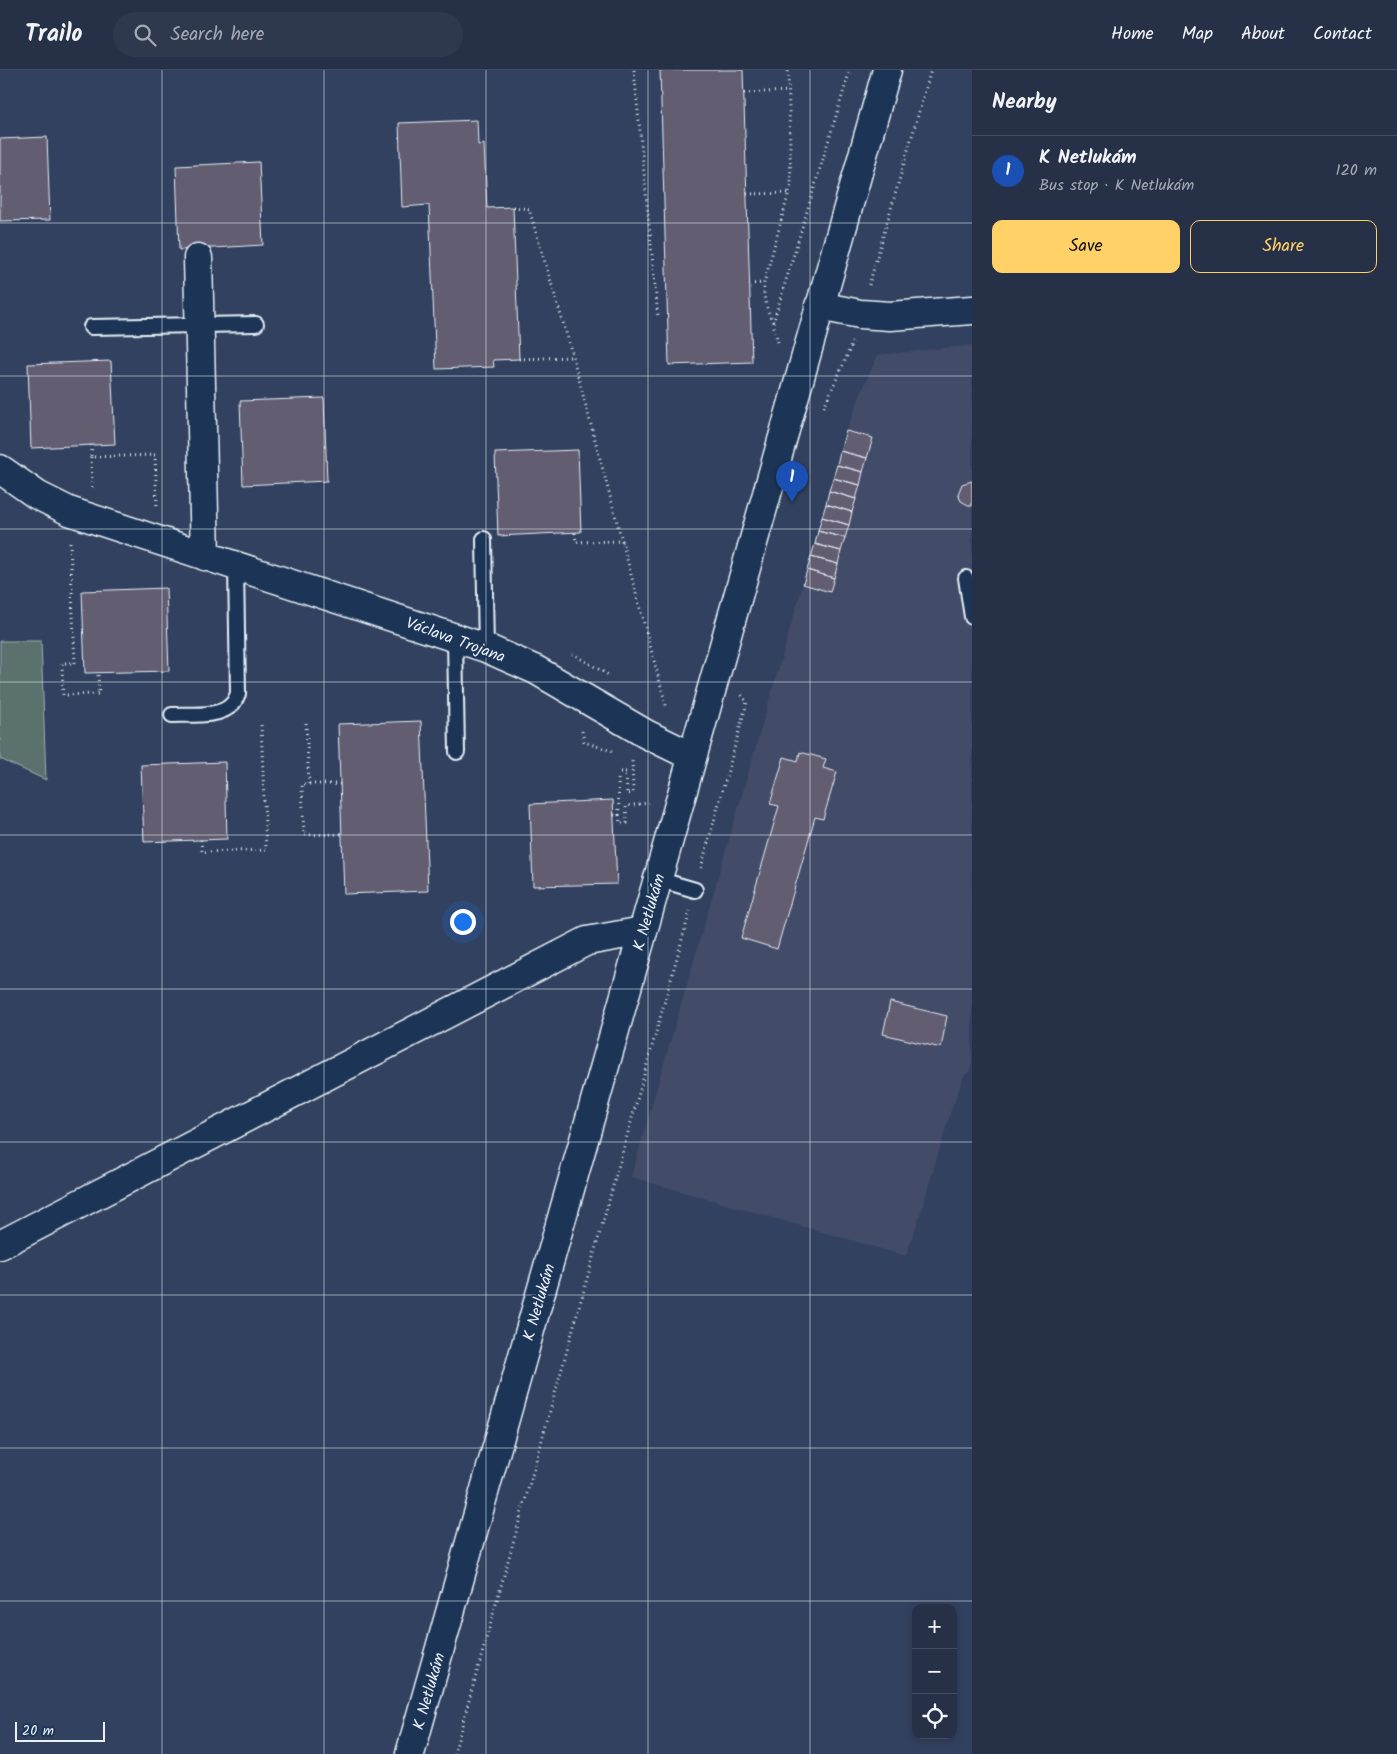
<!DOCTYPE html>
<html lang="en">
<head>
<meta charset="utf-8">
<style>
	:root { --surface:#263147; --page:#2e394e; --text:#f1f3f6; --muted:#a4a9b4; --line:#424c60; --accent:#ffd166 }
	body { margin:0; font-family:Kalam,sans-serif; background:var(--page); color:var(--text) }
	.controls { position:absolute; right:15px; bottom:15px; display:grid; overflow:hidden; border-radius:10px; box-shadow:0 2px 8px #0003 }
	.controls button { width:45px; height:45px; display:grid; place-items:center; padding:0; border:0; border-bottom:1px solid var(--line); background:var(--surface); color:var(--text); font:25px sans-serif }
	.scale { position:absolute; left:15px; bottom:12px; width:90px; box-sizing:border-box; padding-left:5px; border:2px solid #e8f1f8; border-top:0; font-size:14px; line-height:18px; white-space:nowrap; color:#e8f1f8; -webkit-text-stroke:4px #1d3557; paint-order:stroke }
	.you { position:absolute; left:462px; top:851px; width:18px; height:18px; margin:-12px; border:4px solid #fff; border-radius:50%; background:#1a73e8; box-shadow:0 0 0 8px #1a73e833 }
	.badge { display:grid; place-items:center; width:32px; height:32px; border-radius:50%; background:var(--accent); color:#fff; font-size:16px; font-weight:700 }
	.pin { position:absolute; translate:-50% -41px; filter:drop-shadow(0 1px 2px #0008) }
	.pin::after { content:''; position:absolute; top:26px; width:18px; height:15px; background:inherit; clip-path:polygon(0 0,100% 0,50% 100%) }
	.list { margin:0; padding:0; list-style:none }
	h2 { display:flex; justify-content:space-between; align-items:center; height:65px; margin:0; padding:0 20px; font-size:21px }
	h2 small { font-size:16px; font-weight:400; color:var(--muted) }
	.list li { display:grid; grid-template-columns:32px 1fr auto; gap:15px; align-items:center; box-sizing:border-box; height:70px; padding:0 20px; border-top:1px solid var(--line) }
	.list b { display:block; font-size:19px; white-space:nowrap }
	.list p { margin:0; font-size:16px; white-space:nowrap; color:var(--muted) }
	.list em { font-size:16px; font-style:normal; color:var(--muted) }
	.actions { display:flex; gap:10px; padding:15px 20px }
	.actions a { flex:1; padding:11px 0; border:1px solid var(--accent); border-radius:10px; text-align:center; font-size:18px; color:var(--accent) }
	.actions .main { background:var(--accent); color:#111 }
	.icon { flex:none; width:28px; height:28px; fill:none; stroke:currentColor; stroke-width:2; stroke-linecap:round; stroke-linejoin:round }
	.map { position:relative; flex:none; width:972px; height:1684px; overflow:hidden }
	header { display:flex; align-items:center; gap:30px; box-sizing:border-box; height:70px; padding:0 25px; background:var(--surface); border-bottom:1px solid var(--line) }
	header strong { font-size:24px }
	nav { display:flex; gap:28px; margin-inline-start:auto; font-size:18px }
	.search { width:350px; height:45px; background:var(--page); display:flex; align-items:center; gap:12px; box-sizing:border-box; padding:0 18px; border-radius:28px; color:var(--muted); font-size:19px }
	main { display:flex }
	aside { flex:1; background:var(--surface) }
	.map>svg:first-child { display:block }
	.built { fill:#434c67 }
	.green { fill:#5a716d; stroke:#a1b1b2 }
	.building { fill:#625d71; stroke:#e8f1f8 }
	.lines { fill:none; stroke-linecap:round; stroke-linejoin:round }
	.service-casing { stroke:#e8f1f8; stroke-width:18 }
	.minor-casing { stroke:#e8f1f8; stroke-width:31 }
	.tertiary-casing { stroke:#e8f1f8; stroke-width:31 }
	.path { stroke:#e8f1f8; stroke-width:3; stroke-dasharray:1 4; stroke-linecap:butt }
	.service { stroke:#1d3557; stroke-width:14 }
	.minor { stroke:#1d3557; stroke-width:28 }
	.tertiary { stroke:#1d3557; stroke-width:28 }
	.grid { fill:none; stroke:#e8f1f8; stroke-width:1; stroke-opacity:0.55 }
	.labels { text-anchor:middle; stroke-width:4; stroke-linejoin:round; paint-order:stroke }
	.street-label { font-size:16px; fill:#e8f1f8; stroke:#1d3557 }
</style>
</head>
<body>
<header>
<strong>Trailo</strong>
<div class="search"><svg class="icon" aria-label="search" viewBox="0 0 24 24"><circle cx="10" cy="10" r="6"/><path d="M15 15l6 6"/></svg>Search here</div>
<nav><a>Home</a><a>Map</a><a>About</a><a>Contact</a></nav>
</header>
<main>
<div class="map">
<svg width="972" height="1684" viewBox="0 0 972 1684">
	<rect width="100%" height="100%" fill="#32415f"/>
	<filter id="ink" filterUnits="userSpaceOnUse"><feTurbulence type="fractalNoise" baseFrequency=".02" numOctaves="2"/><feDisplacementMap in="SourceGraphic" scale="10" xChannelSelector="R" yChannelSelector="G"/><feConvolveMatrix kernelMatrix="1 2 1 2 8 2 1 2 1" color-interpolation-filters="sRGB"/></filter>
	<g filter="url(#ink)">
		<path class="built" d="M972 275V992L969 1002 964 1006 951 1041 921 1142 906 1186 631 1107 803 514 846 361 867 309 878 285Z"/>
		<path class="green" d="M0 571H41L46 710 0 689Z"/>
		<path class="building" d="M660 0H743L752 292 669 295Z
			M477 50 478 75 484 74 487 138 513 137 519 289 493 290 494 297 436 299 429 135 402 137 399 53Z
			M47 67 50 150 0 151V69Z
			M259 92 263 175 179 180 176 96Z
			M111 291 115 374 31 378 28 294Z
			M324 328 327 411 243 415 240 331Z
			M846 361 873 368 867 388 840 381Z
			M578 380 581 462 498 466 495 383Z
			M840 381 867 388 863 402 837 395Z
			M837 395 863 402 860 415 833 408Z
			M833 408 860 415 856 429 829 421Z
			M972 411V436H970L961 431 958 424 962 414Z
			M829 421 856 429 852 442 826 434Z
			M826 434 852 442 849 455 822 447Z
			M822 447 849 455 845 468 818 461Z
			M818 461 845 468 841 481 815 474Z
			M815 474 841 481 838 494 811 487Z
			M811 487 838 494 834 508 807 500Z
			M807 500 834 508 830 522 803 514Z
			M166 518 169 601 85 603 82 521Z
			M421 651 428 821 344 824 338 654Z
			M800 682 826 689 823 698 837 702 823 749 815 747 777 879 741 868 779 736 770 734 784 687 798 691Z
			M225 692 227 769 144 772 141 695Z
			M613 730 617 814 533 816 530 734Z
			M890 932 947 946 941 978 883 964Z"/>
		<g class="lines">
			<defs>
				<path id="service" d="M91 257 256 254
					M484 469 486 578
					M966 508 972 547
					M455 568 457 682
					M172 645C188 644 221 648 232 634 235 632 236 627 238 624L236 496
					M657 809 695 820"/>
				<path id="minor" d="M198 188 205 486
					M819 236 860 244 890 246 972 240
					M0 399 37 425 69 441 486 578 536 600 646 664 691 686
					M0 1175 587 871 643 861"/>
				<path id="tertiary" d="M410 1684 887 0"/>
			</defs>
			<use href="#service" class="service-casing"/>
			<use href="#minor" class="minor-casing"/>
			<use href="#tertiary" class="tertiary-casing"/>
			<path class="path" d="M634 0 658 247
				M744 23 788 21
				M747 124 789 123
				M513 137 529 139 568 269 667 639
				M749 214 764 213
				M869 215 931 0
				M773 252C766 238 763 228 764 213L791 115 788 0
				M778 272 773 253 850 0
				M519 289 572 287
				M824 337C833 315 845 294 852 272
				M91 375V387L155 385 157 438
				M91 387 92 418
				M575 463 576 472 623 471
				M70 472 75 593H62L63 625 99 624 98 604
				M572 584 585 591 610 606
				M306 653 309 714H302L304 765 342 764
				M582 661 584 672 615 682
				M309 714H340
				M614 745H619L618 702H626L627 724 633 723 632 689
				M619 745 620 753H627L626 736 649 733
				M201 770 202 782 266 780 261 654
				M701 798 747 632 740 623
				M454 1684 690 841"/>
			<use href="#service" class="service"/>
			<use href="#minor" class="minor"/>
			<use href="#tertiary" class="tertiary"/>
		</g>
	</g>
	<path class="grid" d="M162 0V1684M324 0V1684M486 0V1684M648 0V1684M810 0V1684M0 153H972M0 306H972M0 459H972M0 612H972M0 765H972M0 919H972M0 1072H972M0 1225H972M0 1378H972M0 1531H972"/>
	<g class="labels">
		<g class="street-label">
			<text transform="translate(456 569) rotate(20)" y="6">Václava Trojana</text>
			<text transform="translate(648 842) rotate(-74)" y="6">K Netlukám</text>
			<text transform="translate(538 1232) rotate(-74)" y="6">K Netlukám</text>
			<text transform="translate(428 1621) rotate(-74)" y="6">K Netlukám</text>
		</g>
	</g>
</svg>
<div class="controls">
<button>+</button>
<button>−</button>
<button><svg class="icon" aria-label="locate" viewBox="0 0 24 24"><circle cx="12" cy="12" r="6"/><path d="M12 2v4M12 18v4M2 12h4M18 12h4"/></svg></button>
</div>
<div class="scale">20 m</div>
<div class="you"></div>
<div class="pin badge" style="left:792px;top:432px;background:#1a4fb4">1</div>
</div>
<aside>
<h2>Nearby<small></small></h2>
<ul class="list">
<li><span class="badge" style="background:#1a4fb4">1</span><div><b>K Netlukám</b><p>Bus stop · K Netlukám</p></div><em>120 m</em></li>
</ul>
<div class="actions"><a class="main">Save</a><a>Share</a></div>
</aside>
</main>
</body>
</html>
